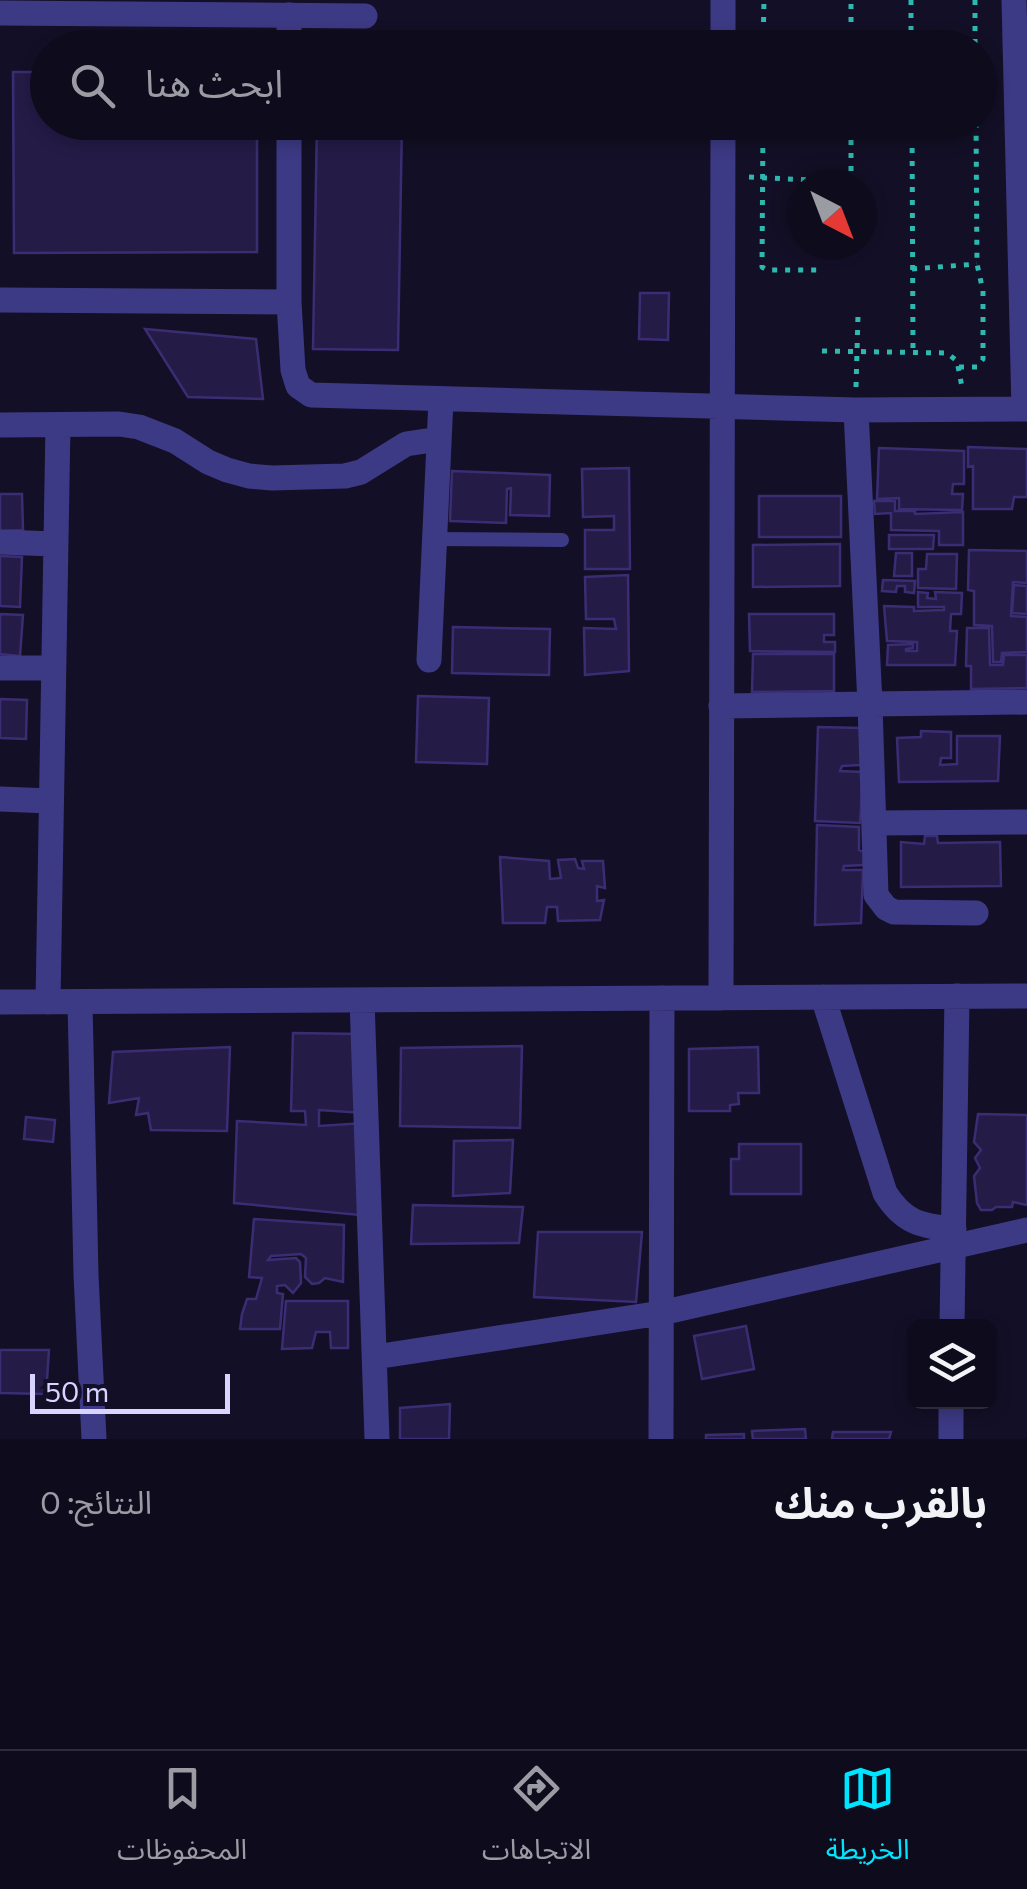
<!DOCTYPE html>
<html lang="ar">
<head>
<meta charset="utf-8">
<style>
	:root { --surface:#0e0b1c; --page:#171425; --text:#f1f3f6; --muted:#9b9ba3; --line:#2e2b3b; --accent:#00e5ff }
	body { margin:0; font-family:Commissioner,"Noto Sans Arabic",sans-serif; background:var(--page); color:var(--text); direction:rtl }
	.controls { position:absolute; right:30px; bottom:30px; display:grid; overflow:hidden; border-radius:15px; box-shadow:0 5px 15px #0003 }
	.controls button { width:90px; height:90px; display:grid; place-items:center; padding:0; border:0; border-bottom:2px solid var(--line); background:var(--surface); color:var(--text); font:50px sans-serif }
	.compass { position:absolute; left:787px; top:170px; width:90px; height:90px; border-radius:50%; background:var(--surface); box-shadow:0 5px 15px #0003; rotate:138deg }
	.scale { position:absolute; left:30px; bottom:25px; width:200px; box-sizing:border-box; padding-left:10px; border:5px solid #d9d4ff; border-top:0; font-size:28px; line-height:35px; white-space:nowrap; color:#d9d4ff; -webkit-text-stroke:8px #130f26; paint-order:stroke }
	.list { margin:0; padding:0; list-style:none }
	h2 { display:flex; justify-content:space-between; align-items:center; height:130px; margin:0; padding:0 40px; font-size:42px }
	h2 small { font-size:32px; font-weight:400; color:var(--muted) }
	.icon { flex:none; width:55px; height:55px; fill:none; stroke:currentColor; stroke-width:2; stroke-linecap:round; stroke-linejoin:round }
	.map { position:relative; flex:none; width:1027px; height:1439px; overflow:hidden; direction:ltr }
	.search { position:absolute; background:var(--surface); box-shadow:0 5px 15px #0003; left:30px; right:30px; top:30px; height:110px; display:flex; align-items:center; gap:25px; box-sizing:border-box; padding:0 35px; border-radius:55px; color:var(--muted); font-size:38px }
	.sheet { height:310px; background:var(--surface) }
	nav { display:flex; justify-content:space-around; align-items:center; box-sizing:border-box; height:140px; border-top:2px solid var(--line); background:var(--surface); font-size:28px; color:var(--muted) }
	nav a { display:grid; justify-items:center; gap:5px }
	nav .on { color:var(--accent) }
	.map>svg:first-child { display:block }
	.building { fill:#241b47; stroke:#3b2d73; stroke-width:2.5 }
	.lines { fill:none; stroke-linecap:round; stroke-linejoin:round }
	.path { stroke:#2fb8b0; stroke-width:5; stroke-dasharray:5 8; stroke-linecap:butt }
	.service { stroke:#3d3a85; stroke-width:14 }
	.minor { stroke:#3d3a85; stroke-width:25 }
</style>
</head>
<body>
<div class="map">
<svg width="1027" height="1439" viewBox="0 0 1027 1439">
	<rect width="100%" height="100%" fill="#130f26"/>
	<path class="building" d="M319 34 404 35 403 48H318Z
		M13 72H48V122H257V252L14 253Z
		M317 122H402L398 350 313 349Z
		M640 293H669L668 340 639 339Z
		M145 329 256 339 263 399 188 397Z
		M968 447 1027 449V497H1014L1012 509H973V466L968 467Z
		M879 448 964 451V484H953L952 494H963L962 510 899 509V498L877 499Z
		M629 468 630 569H585V530H614V516L583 517 582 469Z
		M452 471 550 475 549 516 510 515 511 488 507 489 506 523 450 521Z
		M0 494H22L23 530 0 531Z
		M759 496H841V537H759Z
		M874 501H895V511H915V514L963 512V545H939V531L891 530V513L875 514Z
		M889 535H934L933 549H889Z
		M840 544V586L753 587V545Z
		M969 550 1027 551V583L1013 582 1011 616 1027 617V652L1002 653 1001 662H993L992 626 974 625V591L968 590Z
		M896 553H912V576H894Z
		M927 554H957L956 589 918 588V569H926Z
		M0 556 22 557 20 607 0 606Z
		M628 575 629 671 585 675 584 628 616 629 614 619H586L585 577Z
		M883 580 915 581 914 593 905 592V586H897L896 592 882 591Z
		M1014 585 1027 586V614L1012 613Z
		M918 592 928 593 927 598 936 599 935 592 962 593 961 614H951L950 631H957L955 665H887L888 645 913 644V648L906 649V651H917V642L887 641 884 606 914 607V611L944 610V607H918Z
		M0 614 23 615 20 656 0 654Z
		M749 614H834V635H824V642H835V652L750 651Z
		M453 627 550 629 549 675 452 673Z
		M967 628H989L990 665H1003L1004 655H1027V688L971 689V666H966Z
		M753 654H834V691L752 692Z
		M418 696 489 698 487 764 416 762Z
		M0 699 27 700 26 739 0 738Z
		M818 727 861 728V765L842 766 840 771 863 772 860 823 815 821Z
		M921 731 951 732V758H941L940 765 957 764V736H1000L998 781 899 782 897 738 921 737Z
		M817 825 859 827V850L865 852 863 865 844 866 843 870H863L861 923 815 925Z
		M925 836H937L938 843 1000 842 1001 886 901 887V842L924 844Z
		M500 857 549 861 550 879 561 878 558 860 575 859 578 868 584 869 582 861H603L605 888 597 886V901L604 900 600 920 558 921 557 907H547L545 923H503Z
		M293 1033 359 1034 363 1113 319 1110V1126L364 1123 359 1215 234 1203 237 1121 306 1125 305 1111H291Z
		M522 1046 520 1128 400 1126 401 1048Z
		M230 1047 227 1131 151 1130 148 1113 136 1115 139 1098 109 1103 113 1052Z
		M758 1047 759 1093H738L739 1104 730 1105V1111H689V1049Z
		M978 1114 1027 1115V1205L1013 1202 1012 1207H996L992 1210H981L977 1203 974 1176 980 1168 975 1158 981 1150 974 1142Z
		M26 1117 55 1120 53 1142 24 1139Z
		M513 1140 510 1193 453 1196 454 1141Z
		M739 1144H801V1194H731V1159H739Z
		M413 1205 523 1207 519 1243 411 1244Z
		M254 1219 344 1225 343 1282 325 1278 319 1283 312 1284 305 1277 306 1258 301 1254 271 1256 268 1260 296 1258 300 1262 301 1283 293 1293 285 1285 277 1286V1293L283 1294 280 1329H240L242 1314 247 1299H256L262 1278 249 1277Z
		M538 1232H642L636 1302 534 1297Z
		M286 1301H348V1348H331L330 1332H316L312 1348 282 1349Z
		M746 1326 754 1369 702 1379 694 1336Z
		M0 1350H49L46 1394 0 1393Z
		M450 1404 449 1439H400V1408Z
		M805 1429 806 1439H753L752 1431Z
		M833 1432H891L889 1439H832Z
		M744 1434V1439H706V1435Z"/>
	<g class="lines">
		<path class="path" d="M911 0V48
			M975 0V48
			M763 48 764 0
			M851 48V0
			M763 122 762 267 767 270H822
			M912 122 913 352
			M749 177 851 182
			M851 184V122
			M912 269 977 264
			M822 351 947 353 957 361 962 387
			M959 367H977L983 359V291L977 264 976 122
			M856 387 858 315"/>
		<path class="service" d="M434 539 562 540"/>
		<path class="minor" d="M1014 0 1024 409
			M0 13 365 16
			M289 15V48
			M723 48V0
			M289 122V302L293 370 298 386 311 395 856 410 1027 409
			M0 300 289 302
			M856 410 870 704 876 895 886 908 894 912 976 913
			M0 425 119 424 139 427 175 441 208 462 227 470 249 476 272 478 345 476 361 472 406 444 439 439
			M0 542 55 544
			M429 660 441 400
			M0 668H52
			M721 706 1027 702
			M0 799 50 801
			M874 823 1027 822
			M823 997 885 1193C904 1223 921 1226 954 1229
			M721 998 723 122
			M362 1000 377 1439
			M0 1002 1027 996
			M48 1002 58 425
			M80 1002 86 1275 94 1439
			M952 1326 957 996
			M375 1357 661 1313 1027 1230
			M661 1439 662 998
			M951 1439V1402"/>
	</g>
</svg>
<div class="controls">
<button><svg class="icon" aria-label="layers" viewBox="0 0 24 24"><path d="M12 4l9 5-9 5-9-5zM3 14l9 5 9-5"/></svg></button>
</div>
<svg class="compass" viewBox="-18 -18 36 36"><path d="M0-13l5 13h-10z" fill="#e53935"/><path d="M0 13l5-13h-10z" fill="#9b9ba3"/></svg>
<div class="scale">50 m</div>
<div class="search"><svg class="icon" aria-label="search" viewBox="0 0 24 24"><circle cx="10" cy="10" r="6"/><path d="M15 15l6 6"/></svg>ابحث هنا</div>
</div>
<section class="sheet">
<h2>بالقرب منك<small>النتائج: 0</small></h2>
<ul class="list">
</ul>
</section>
<nav>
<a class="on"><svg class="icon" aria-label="map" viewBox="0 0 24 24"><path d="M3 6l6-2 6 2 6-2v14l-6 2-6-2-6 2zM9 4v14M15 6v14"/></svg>الخريطة</a>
<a><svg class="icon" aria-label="directions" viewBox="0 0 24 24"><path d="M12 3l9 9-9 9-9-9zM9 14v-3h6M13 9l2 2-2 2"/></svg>الاتجاهات</a>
<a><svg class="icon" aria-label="saved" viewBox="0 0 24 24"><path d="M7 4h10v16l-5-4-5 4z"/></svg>المحفوظات</a>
</nav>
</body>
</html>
